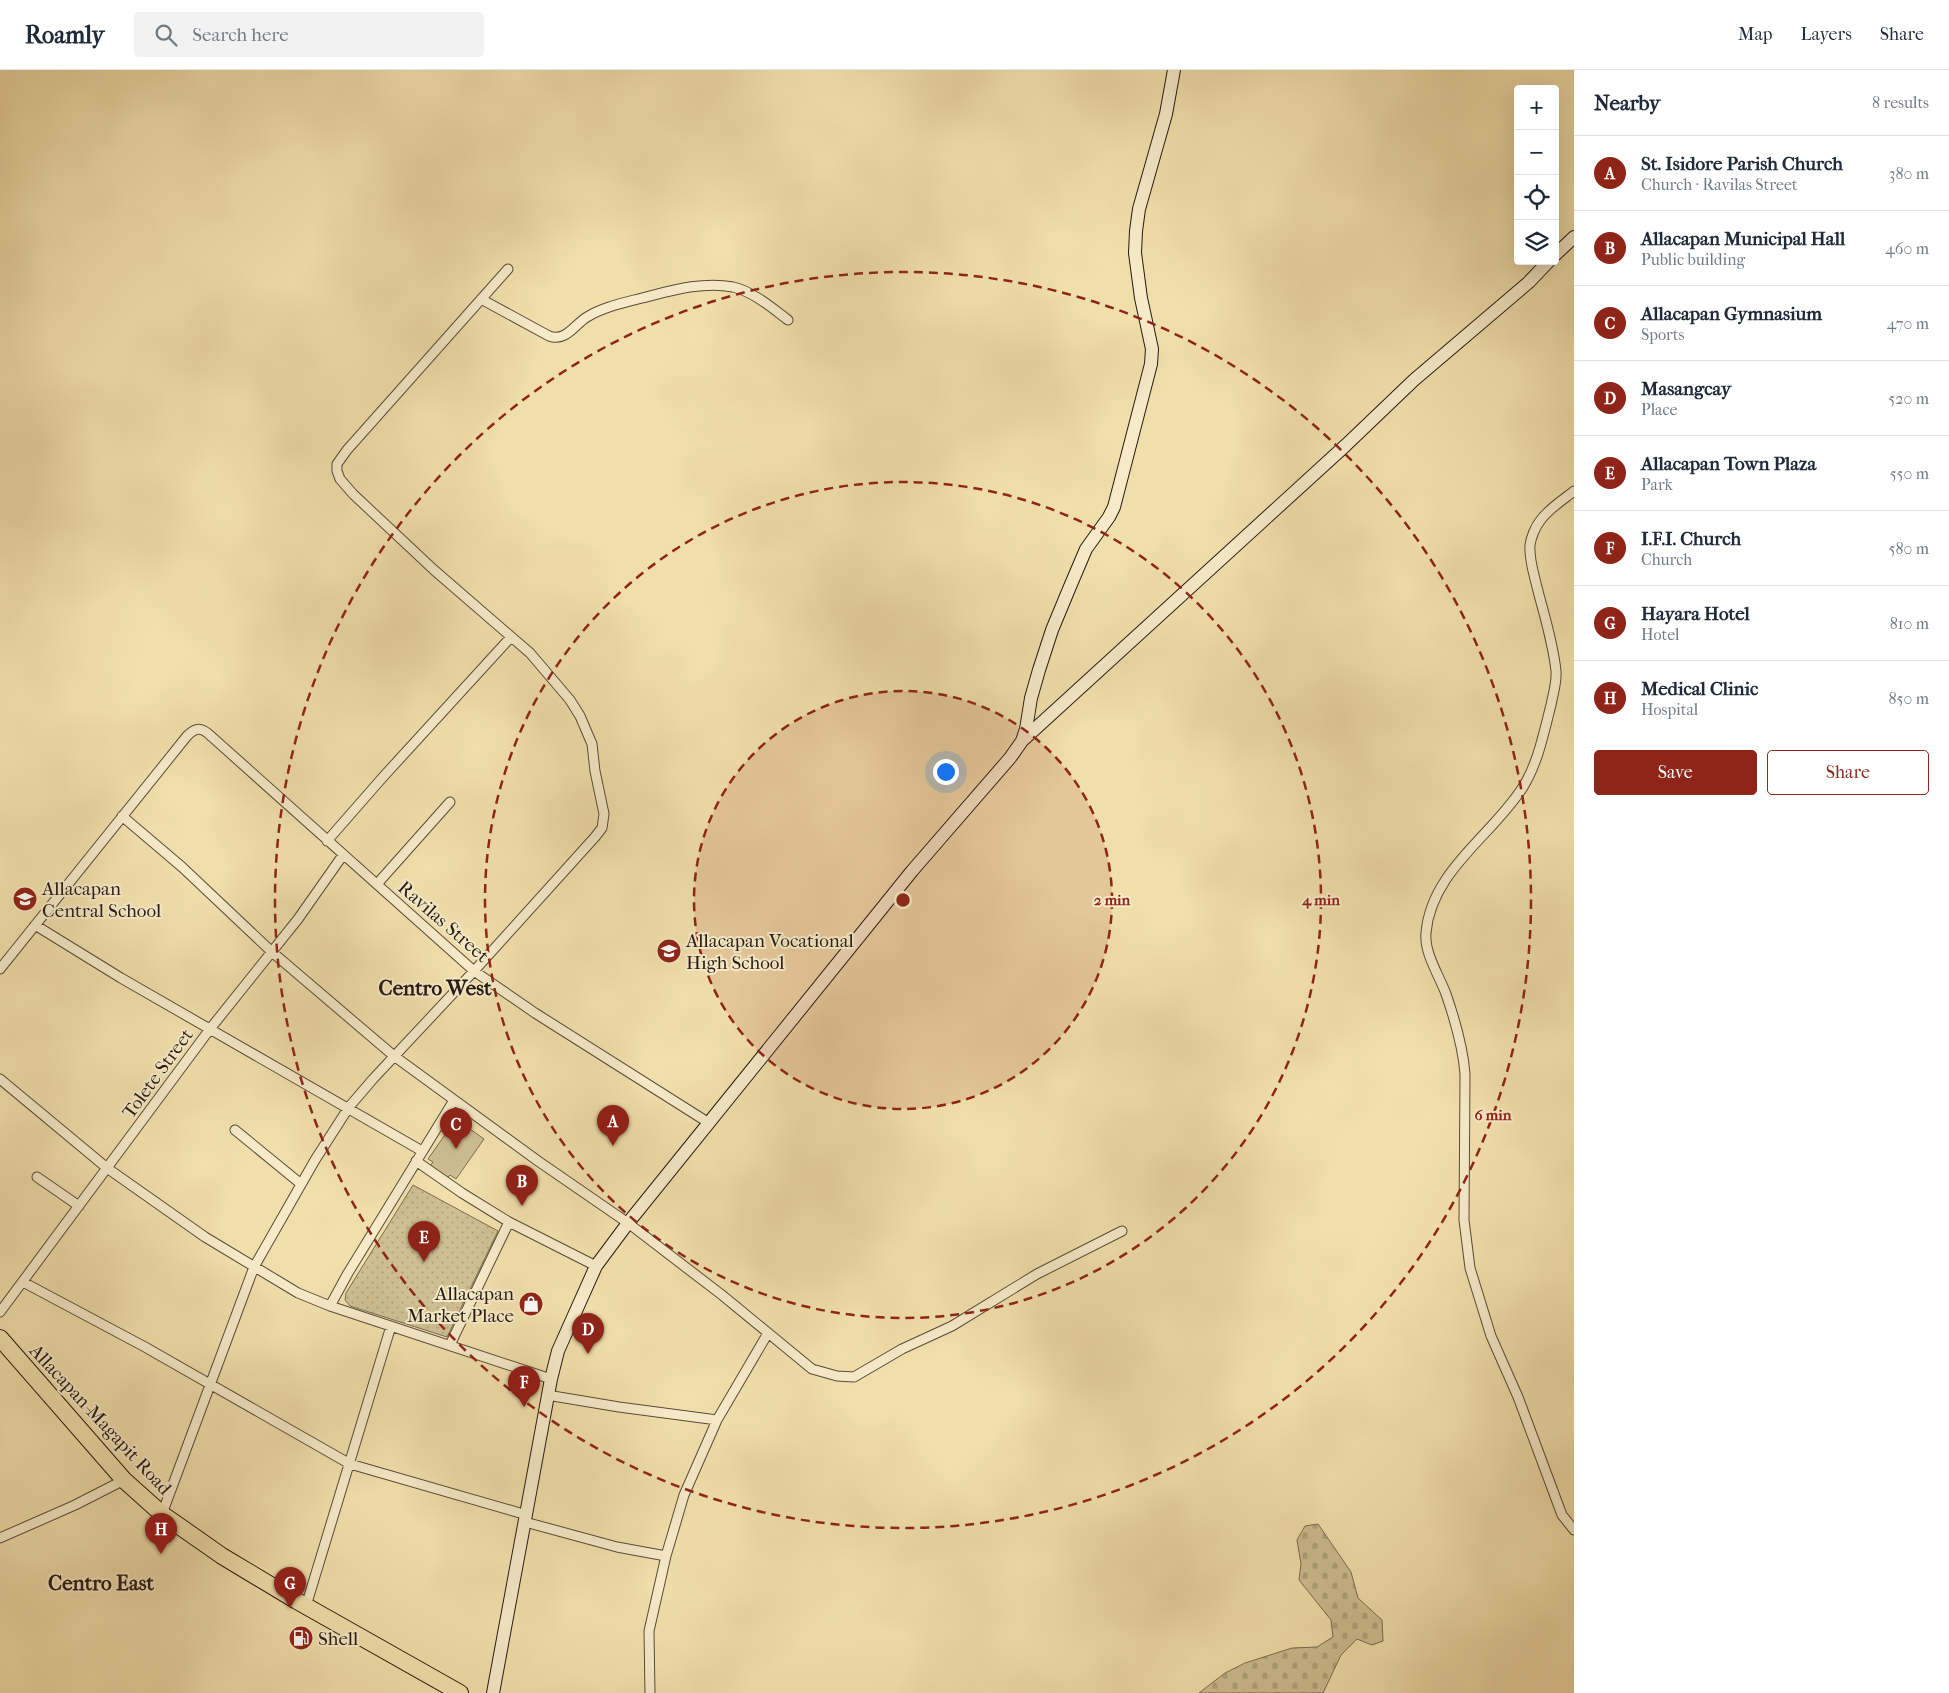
<!DOCTYPE html>
<html lang="en">
<head>
<meta charset="utf-8">
<style>
	:root { --surface:#fff; --page:#f2f2f3; --text:#1f2937; --muted:#747a83; --line:#e0e1e3; --accent:#8f2418 }
	body { margin:0; font-family:"IM FELL French Canon",serif; background:var(--page); color:var(--text) }
	.controls { position:absolute; right:15px; top:15px; display:grid; overflow:hidden; border-radius:5px; box-shadow:0 5px 20px #0002 }
	.controls button { width:45px; height:45px; display:grid; place-items:center; padding:0; border:0; border-bottom:1px solid var(--line); background:var(--surface); color:var(--text); font:25px sans-serif }
	.you { position:absolute; left:945px; top:701px; width:18px; height:18px; margin:-12px; border:4px solid #fff; border-radius:50%; background:#1a73e8; box-shadow:0 0 0 8px #1a73e833 }
	.badge { display:grid; place-items:center; width:32px; height:32px; border-radius:50%; background:var(--accent); color:#fff; font-size:16px; font-weight:700 }
	.pin { position:absolute; translate:-50% -41px; filter:drop-shadow(0 1px 2px #0008) }
	.pin::after { content:''; position:absolute; top:26px; width:18px; height:15px; background:inherit; clip-path:polygon(0 0,100% 0,50% 100%) }
	.list { margin:0; padding:0; list-style:none }
	h2 { display:flex; justify-content:space-between; align-items:center; height:65px; margin:0; padding:0 20px; font-size:21px }
	h2 small { font-size:16px; font-weight:400; color:var(--muted) }
	.list li { display:grid; grid-template-columns:32px 1fr auto; gap:15px; align-items:center; box-sizing:border-box; height:75px; padding:0 20px; border-top:1px solid var(--line) }
	.list b { display:block; font-size:19px; white-space:nowrap }
	.list p { margin:0; font-size:16px; white-space:nowrap; color:var(--muted) }
	.list em { font-size:16px; font-style:normal; color:var(--muted) }
	.actions { display:flex; gap:10px; padding:15px 20px }
	.actions a { flex:1; padding:11px 0; border:1px solid var(--accent); border-radius:5px; text-align:center; font-size:18px; color:var(--accent) }
	.actions .main { background:var(--accent); color:#fff }
	.icon { flex:none; width:28px; height:28px; fill:none; stroke:currentColor; stroke-width:2; stroke-linecap:round; stroke-linejoin:round }
	.map { position:relative; flex:none; width:1574px; height:1623px; overflow:hidden }
	header { display:flex; align-items:center; gap:30px; box-sizing:border-box; height:70px; padding:0 25px; background:var(--surface); border-bottom:1px solid var(--line) }
	header strong { font-size:24px }
	nav { display:flex; gap:28px; margin-inline-start:auto; font-size:18px }
	.search { width:350px; height:45px; background:var(--page); display:flex; align-items:center; gap:12px; box-sizing:border-box; padding:0 18px; border-radius:5px; color:var(--muted); font-size:19px }
	main { display:flex }
	aside { flex:1; background:var(--surface) }
	.map>svg:first-child { display:block }
	.cemetery { fill:url(#cemetery-stones); stroke:#7a6c52 }
	.park { fill:url(#park-dots); stroke:#7a6c52 }
	.garden { fill:#cebe91; stroke:#7a6c52 }
	.lines { fill:none; stroke-linecap:round; stroke-linejoin:round }
	.street-casing { stroke:#594b3a; stroke-width:11 }
	.secondary-casing { stroke:#261a14; stroke-width:14 }
	.highway-casing { stroke:#261a14; stroke-width:18 }
	.street { stroke:#f6eac8; stroke-width:9 }
	.secondary { stroke:#f6eac8; stroke-width:12 }
	.highway { stroke:#f1dfab; stroke-width:16 }
	.ring { fill:none; stroke:#8f2418; stroke-width:2.5; stroke-dasharray:9 6 }
	.labels { text-anchor:middle; stroke-width:4; stroke-linejoin:round; paint-order:stroke }
	.poi-label { font-size:19px; fill:#261a14; stroke:#f6eac8; text-anchor:start }
	.street-label { font-size:19px; fill:#261a14; stroke:#f6eac8 }
	.quarter-label { font-size:21px; font-weight:bold; fill:#261a14; stroke:#f6eac8 }
	.centre { fill:#8f2418; stroke:#f6eac8; stroke-width:2.5 }
	.ring-label { font-size:15px; text-anchor:middle; font-weight:bold; fill:#8f2418; stroke:#f6eac8; stroke-width:4; stroke-linejoin:round; paint-order:stroke }
</style>
</head>
<body>
<header>
<strong>Roamly</strong>
<div class="search"><svg class="icon" aria-label="search" viewBox="0 0 24 24"><circle cx="10" cy="10" r="6"/><path d="M15 15l6 6"/></svg>Search here</div>
<nav><a>Map</a><a>Layers</a><a>Share</a></nav>
</header>
<main>
<div class="map">
<svg width="1574" height="1623" viewBox="0 0 1574 1623">
	<defs>
		<pattern id="cemetery-stones" width="16" height="16" patternUnits="userSpaceOnUse" patternTransform="scale(1.25)"><rect width="16" height="16" fill="#cebe91"/><path d="M2 7V4a2 2 0 0 1 4 0v3zM10 15v-3a2 2 0 0 1 4 0v3z" fill="#b1a37c"/></pattern>
		<pattern id="park-dots" width="8" height="8" patternUnits="userSpaceOnUse" patternTransform="scale(1.25)"><rect width="8" height="8" fill="#cebe91"/><path d="M2 2h.1M6 6h.1" fill="none" stroke="#b1a37c" stroke-width="1.8" stroke-linecap="round"/></pattern>
	</defs>
	<rect width="100%" height="100%" fill="#f1dfab"/>
	<filter id="stains"><feTurbulence type="fractalNoise" baseFrequency=".004" numOctaves="4"/><feColorMatrix values="0 0 0 0 .2 0 0 0 0 .09 0 0 0 0 .02 0 0 0 .5 -.17"/></filter>
	<radialGradient id="worn" r=".72"><stop offset=".6" stop-color="#630" stop-opacity="0"/><stop offset="1" stop-color="#630" stop-opacity=".3"/></radialGradient>
	<path class="cemetery" d="M1318 1454 1351 1502 1358 1528 1382 1550 1383 1571 1372 1575 1357 1569 1341 1585 1323 1623H1199L1225 1603 1245 1593 1292 1578 1317 1577 1333 1567 1331 1550 1299 1510 1301 1494 1297 1470 1305 1456Z"/>
	<path class="park" d="M413 1115 498 1161 447 1267 350 1236 345 1230 346 1223Z"/>
	<path class="garden" d="M456 1049 484 1069 456 1109 450 1105 446 1109 429 1097 433 1092 428 1089Z"/>
	<g class="lines">
		<defs>
			<path id="street" d="M481 229 549 266C566 272 574 255 587 247 603 237 623 233 642 228 670 221 702 211 733 217 754 222 772 238 788 250
				M1574 421C1563 430 1548 439 1540 451 1535 457 1531 468 1530 475 1529 488 1533 501 1536 513 1543 542 1553 571 1556 601 1557 612 1553 624 1551 635 1544 662 1538 693 1523 717 1492 766 1431 801 1426 863 1424 883 1439 905 1446 924 1455 950 1463 976 1465 1004L1464 1150 1470 1198 1491 1266 1518 1327 1562 1445 1574 1460
				M122 746 182 797 272 882 394 986 538 1091 628 1153 722 1225 812 1299 837 1306 854 1307 902 1279 952 1256 1037 1204 1122 1161
				M327 771 383 707 511 567
				M377 814 450 732
				M35 855 121 908 422 1081
				M0 899 187 666C197 656 203 658 212 667L474 901 535 943 709 1053
				M0 1009 107 1098 205 1167 298 1223 330 1236 551 1309
				M235 1060 301 1114
				M416 1091 462 1123 509 1152 596 1196
				M37 1107 79 1136
				M23 1212 145 1277 350 1394 527 1445
				M330 1236 348 1203 454 1030
				M0 1242 210 959 298 849 343 785
				M450 1275 509 1152
				M547 1325 619 1337 717 1350
				M162 1444 254 1197 315 1090 349 1037 373 1009 474 901 595 767 602 758 604 744 595 701 592 674 580 646 570 630 530 583 434 500 353 424 340 409 337 401V394L347 380 508 199
				M525 1452 617 1477 666 1486
				M0 1468 75 1435 124 1410
				M306 1536 391 1256
				M650 1623 649 1561 666 1486 684 1425 717 1350 768 1263"/>
			<path id="secondary" d="M1555 185 1574 167
				M1024 669 1346 375 1414 310 1529 212 1549 191
				M493 1623 551 1309 558 1281 596 1196 628 1153 912 801 1010 688 1022 671 1026 659 1031 628 1039 600 1052 560 1069 519 1086 479 1109 447 1114 437 1151 294 1152 279 1141 228 1135 183 1136 161 1139 139 1166 44 1174 0"/>
			<path id="highway" d="M0 1268 124 1410 162 1444 222 1486 297 1531 460 1623"/>
		</defs>
		<use href="#street" class="street-casing"/>
		<use href="#secondary" class="secondary-casing"/>
		<use href="#highway" class="highway-casing"/>
		<use href="#street" class="street"/>
		<use href="#secondary" class="secondary"/>
		<use href="#highway" class="highway"/>
	</g>
	<circle cx="903" cy="830" r="209" fill="#8f2418" fill-opacity=".12"/>
	<g class="ring">
		<circle cx="903" cy="830" r="209"/>
		<circle cx="903" cy="830" r="418"/>
		<circle cx="903" cy="830" r="628"/>
	</g>
	<defs>
		<symbol id="school-disc" viewBox="-11 -11 22 22"><circle r="9.5" fill="#8f2418" stroke="#f6eac8"/><path d="M0-5L7-2L0 1L-7-2ZM-4 1L0 2.5L4 1V4Q0 6-4 4Z" fill="#fff"/></symbol>
		<symbol id="shop-disc" viewBox="-11 -11 22 22"><circle r="9.5" fill="#8f2418" stroke="#f6eac8"/><path d="M-5-2.5h2.3a2.7 3.5 0 0 1 5.4 0H5L5.5 6h-11ZM-1.5-2.5h3a1.5 2.3 0 0 0-3 0Z" fill="#fff"/></symbol>
		<symbol id="fuel-disc" viewBox="-11 -11 22 22"><circle r="9.5" fill="#8f2418" stroke="#f6eac8"/><path d="M-5.5-6h7V0h2V4h1.3V-2.5L3-4.5l.8-.8L6-3V5H2.5V1h-1V6h-7ZM-4.2-4.7v3.2H.2V-4.7Z" fill="#fff"/></symbol>
	</defs>
	<g fill-rule="evenodd">
		<use href="#school-disc" x="11" y="815" width="28" height="28"/>
		<use href="#school-disc" x="655" y="867" width="28" height="28"/>
		<use href="#shop-disc" x="517" y="1220" width="28" height="28"/>
		<use href="#fuel-disc" x="287" y="1554" width="28" height="28"/>
	</g>
	<g class="labels">
		<g class="poi-label">
			<text x="42" y="825">Allacapan<tspan x="42" dy="22">Central School</tspan></text>
			<text x="686" y="877">Allacapan Vocational<tspan x="686" dy="22">High School</tspan></text>
			<text x="514" y="1230" text-anchor="end">Allacapan<tspan x="514" dy="22">Market Place</tspan></text>
			<text x="318" y="1575">Shell</text>
		</g>
		<g class="street-label">
			<text transform="translate(444 851) rotate(41)" y="7">Ravilas Street</text>
			<text transform="translate(157 1003) rotate(-54)" y="7">Tolete Street</text>
			<text transform="translate(101 1349) rotate(47)" y="7">Allacapan-Magapit Road</text>
		</g>
		<g class="quarter-label">
			<text x="435" y="925">Centro West</text>
			<text x="101" y="1520">Centro East</text>
		</g>
	</g>
	<circle cx="903" cy="830" r="8" class="centre"/>
	<g class="ring-label">
		<text x="1112" y="835">2 min</text>
		<text x="1321" y="835">4 min</text>
		<text x="1493" y="1050">6 min</text>
	</g>
	<rect width="100%" height="100%" filter="url(#stains)"/>
	<rect width="100%" height="100%" fill="url(#worn)"/>
</svg>
<div class="controls">
<button>+</button>
<button>−</button>
<button><svg class="icon" aria-label="locate" viewBox="0 0 24 24"><circle cx="12" cy="12" r="6"/><path d="M12 2v4M12 18v4M2 12h4M18 12h4"/></svg></button>
<button><svg class="icon" aria-label="layers" viewBox="0 0 24 24"><path d="M12 4l9 5-9 5-9-5zM3 14l9 5 9-5"/></svg></button>
</div>
<div class="you"></div>
<div class="pin badge" style="left:613px;top:1076px">A</div>
<div class="pin badge" style="left:522px;top:1136px">B</div>
<div class="pin badge" style="left:456px;top:1079px">C</div>
<div class="pin badge" style="left:588px;top:1284px">D</div>
<div class="pin badge" style="left:424px;top:1192px">E</div>
<div class="pin badge" style="left:524px;top:1337px">F</div>
<div class="pin badge" style="left:290px;top:1538px">G</div>
<div class="pin badge" style="left:161px;top:1484px">H</div>
</div>
<aside>
<h2>Nearby<small>8 results</small></h2>
<ul class="list">
<li><span class="badge">A</span><div><b>St. Isidore Parish Church</b><p>Church · Ravilas Street</p></div><em>380 m</em></li>
<li><span class="badge">B</span><div><b>Allacapan Municipal Hall</b><p>Public building</p></div><em>460 m</em></li>
<li><span class="badge">C</span><div><b>Allacapan Gymnasium</b><p>Sports</p></div><em>470 m</em></li>
<li><span class="badge">D</span><div><b>Masangcay</b><p>Place</p></div><em>520 m</em></li>
<li><span class="badge">E</span><div><b>Allacapan Town Plaza</b><p>Park</p></div><em>550 m</em></li>
<li><span class="badge">F</span><div><b>I.F.I. Church</b><p>Church</p></div><em>580 m</em></li>
<li><span class="badge">G</span><div><b>Hayara Hotel</b><p>Hotel</p></div><em>810 m</em></li>
<li><span class="badge">H</span><div><b>Medical Clinic</b><p>Hospital</p></div><em>850 m</em></li>
</ul>
<div class="actions"><a class="main">Save</a><a>Share</a></div>
</aside>
</main>
</body>
</html>
